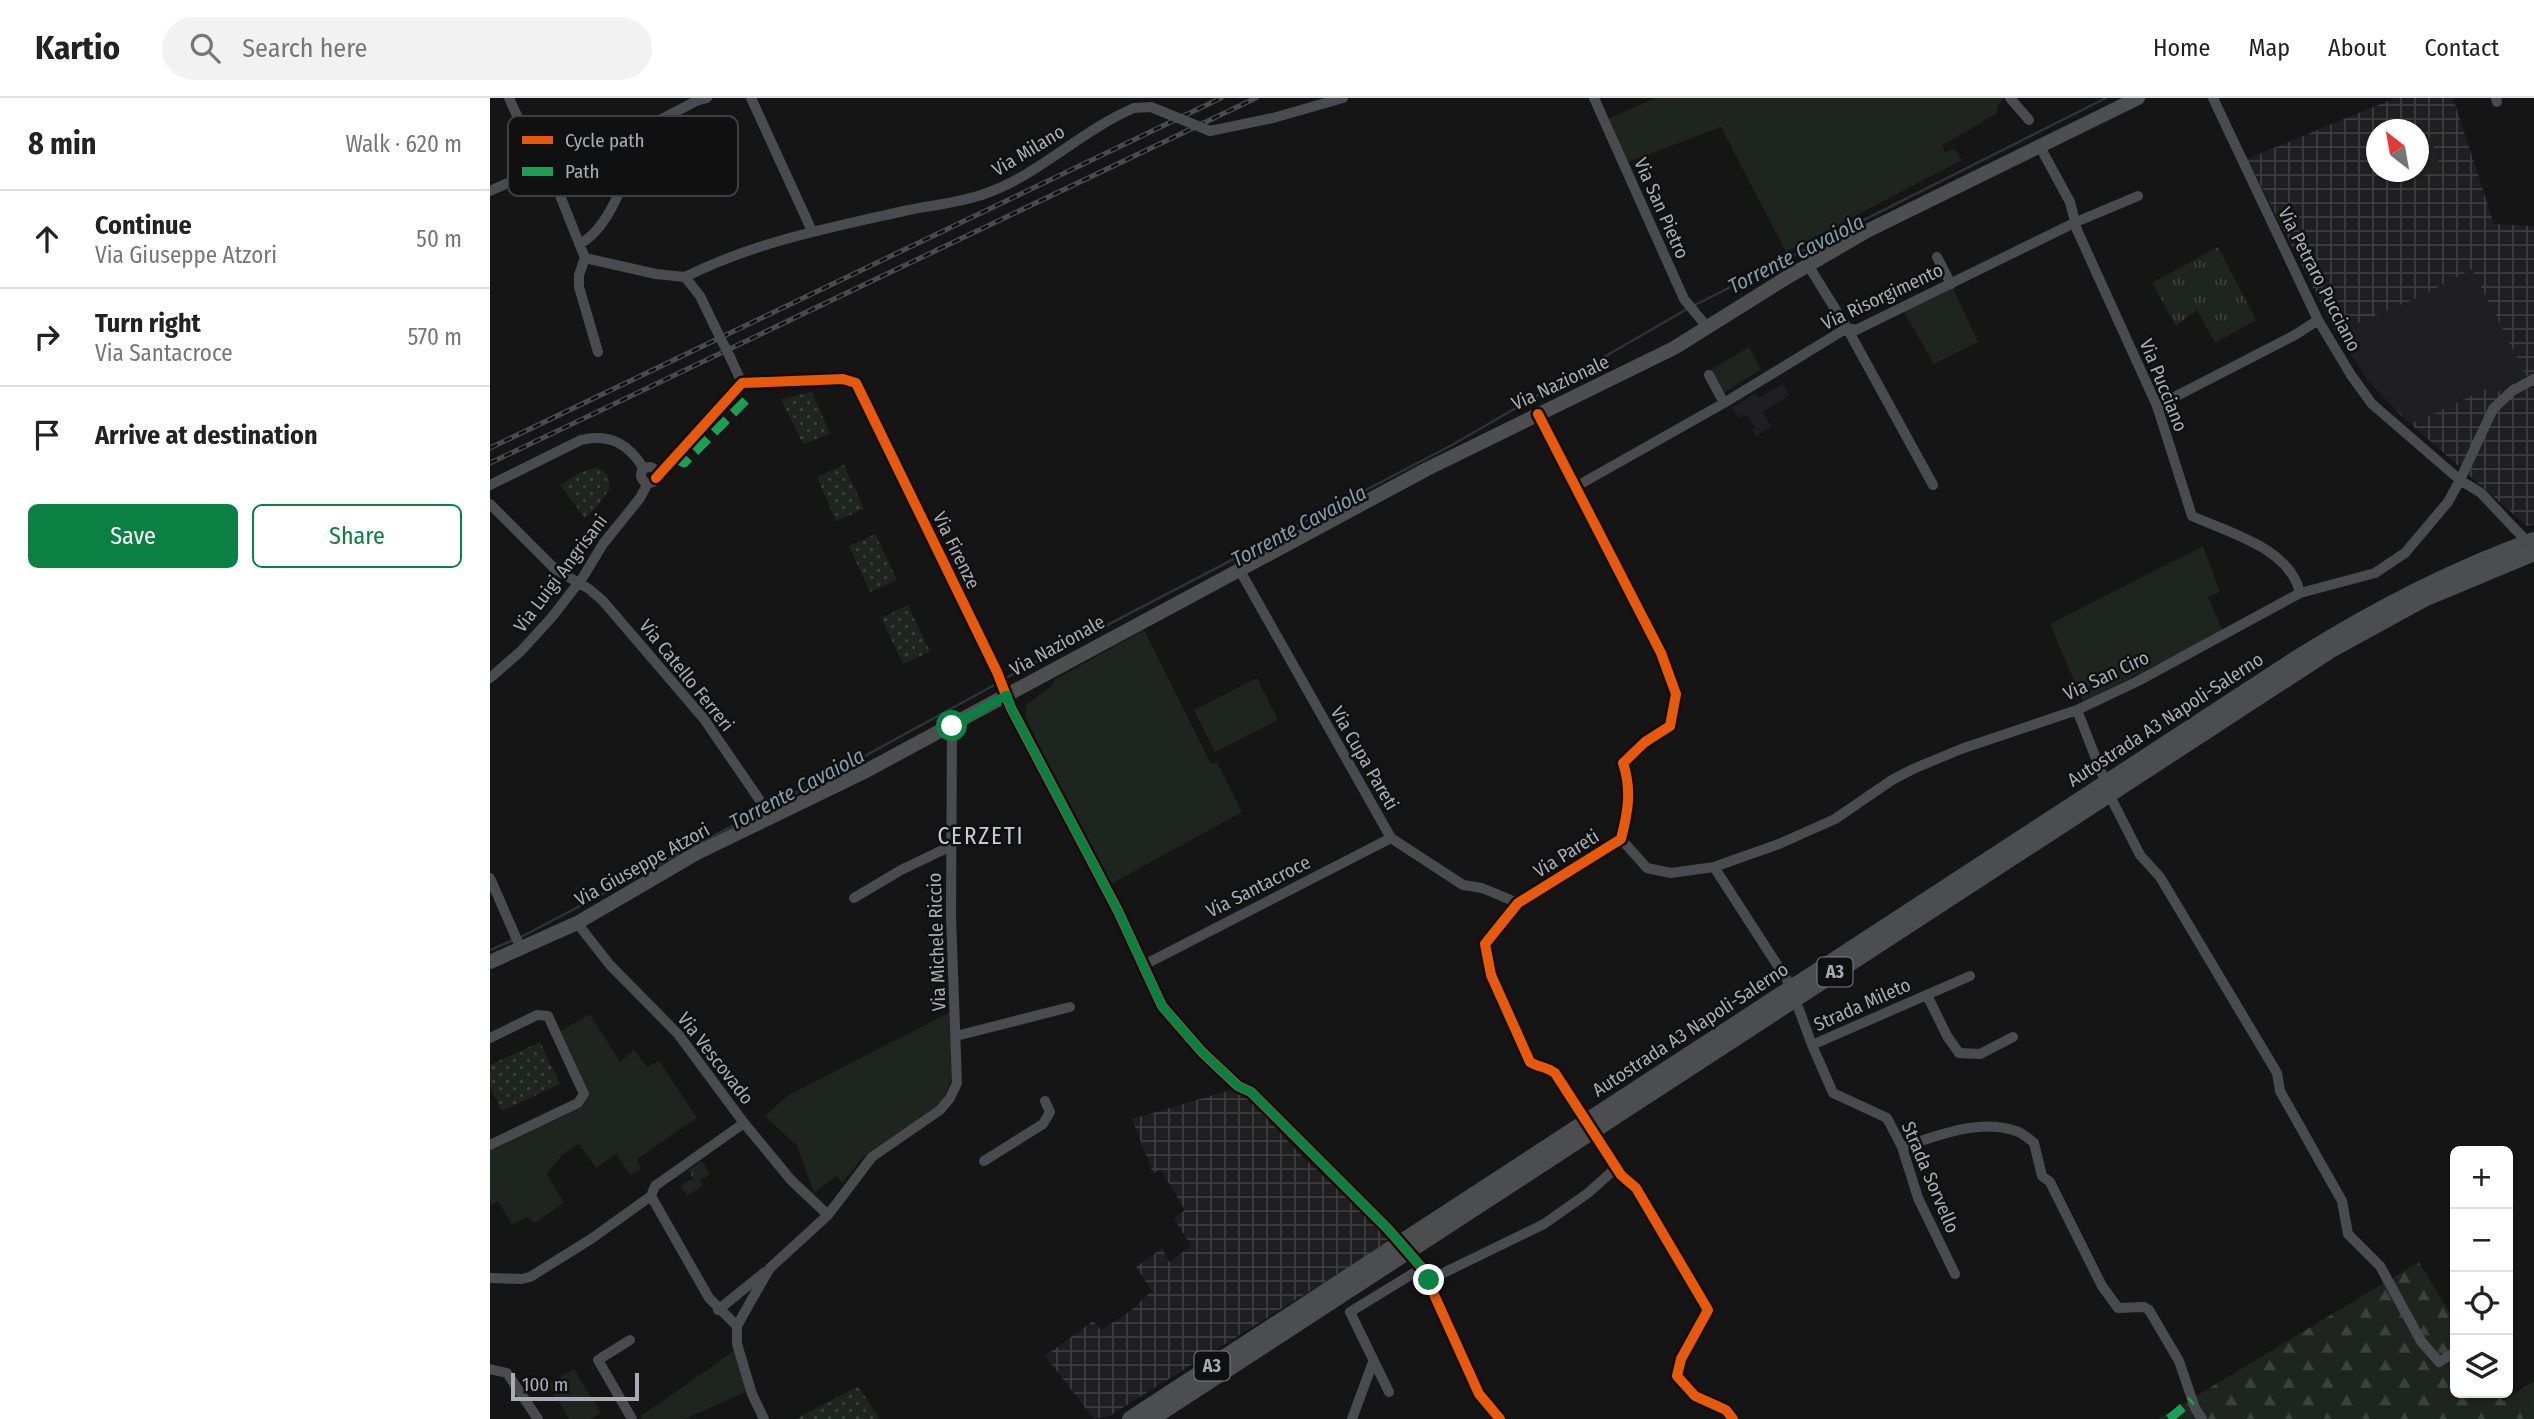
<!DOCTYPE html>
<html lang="en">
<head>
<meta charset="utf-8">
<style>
	:root { --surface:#fff; --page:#f2f2f2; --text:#222; --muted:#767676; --line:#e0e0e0; --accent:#0b8043 }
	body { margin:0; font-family:"Fira Sans Condensed",sans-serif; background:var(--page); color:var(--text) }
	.controls { position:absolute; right:21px; bottom:21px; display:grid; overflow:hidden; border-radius:10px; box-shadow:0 2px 5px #0004 }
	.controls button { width:63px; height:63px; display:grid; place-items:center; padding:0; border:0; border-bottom:2px solid var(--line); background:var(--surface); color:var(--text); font:35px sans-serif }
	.compass { position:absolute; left:1876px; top:21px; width:63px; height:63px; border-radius:50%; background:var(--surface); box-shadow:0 2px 5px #0004; rotate:329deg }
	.scale { position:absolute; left:21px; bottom:18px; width:128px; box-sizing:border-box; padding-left:7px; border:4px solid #a8adb5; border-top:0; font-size:19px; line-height:24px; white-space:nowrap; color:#a8adb5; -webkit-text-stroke:5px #101011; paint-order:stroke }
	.stop { position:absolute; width:21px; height:21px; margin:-16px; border:5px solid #0b8043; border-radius:50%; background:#fff }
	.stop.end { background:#0b8043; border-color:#fff; box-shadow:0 2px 7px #0008 }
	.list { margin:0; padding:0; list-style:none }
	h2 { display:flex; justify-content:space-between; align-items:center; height:91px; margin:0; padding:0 28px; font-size:30px }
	h2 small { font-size:23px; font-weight:400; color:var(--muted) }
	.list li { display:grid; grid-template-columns:46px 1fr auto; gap:21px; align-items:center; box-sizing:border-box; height:98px; padding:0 28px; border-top:2px solid var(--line) }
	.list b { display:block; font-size:26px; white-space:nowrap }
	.list p { margin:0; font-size:23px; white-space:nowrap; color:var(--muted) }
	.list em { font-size:23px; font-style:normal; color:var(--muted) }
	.actions { display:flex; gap:14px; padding:21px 28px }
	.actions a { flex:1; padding:16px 0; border:2px solid var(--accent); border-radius:10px; text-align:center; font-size:24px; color:var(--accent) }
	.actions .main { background:var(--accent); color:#fff }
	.icon { flex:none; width:38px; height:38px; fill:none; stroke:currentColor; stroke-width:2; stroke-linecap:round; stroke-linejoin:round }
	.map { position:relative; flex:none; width:2044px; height:1321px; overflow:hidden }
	header { display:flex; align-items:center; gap:42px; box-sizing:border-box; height:98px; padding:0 35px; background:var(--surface); border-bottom:2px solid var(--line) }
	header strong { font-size:33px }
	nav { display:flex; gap:38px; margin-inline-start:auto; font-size:24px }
	.search { width:490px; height:63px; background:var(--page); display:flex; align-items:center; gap:18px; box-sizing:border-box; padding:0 24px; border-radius:38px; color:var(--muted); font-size:26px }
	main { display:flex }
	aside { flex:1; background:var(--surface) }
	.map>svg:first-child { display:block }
	.built { fill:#1f1f21 }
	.industrial { fill:url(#industrial-grid); fill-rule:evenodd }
	.grass { fill:url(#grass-tufts) }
	.forest { fill:url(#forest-firs) }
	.park { fill:#1e241e }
	.garden { fill:url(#garden-dots) }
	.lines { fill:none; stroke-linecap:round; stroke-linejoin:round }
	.stream { stroke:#2c3338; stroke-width:2.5 }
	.minor { stroke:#4a4b4e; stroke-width:10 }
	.major { stroke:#4c4e50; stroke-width:14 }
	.highway { stroke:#4c4d4f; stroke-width:16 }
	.rail-casing { stroke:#4a4b4d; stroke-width:5 }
	.rail { stroke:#101011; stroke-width:2.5; stroke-dasharray:8; stroke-linecap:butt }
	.minor-bridge { stroke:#4a4b4e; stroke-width:10 }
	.quiet { stroke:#1a9f57; stroke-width:9; stroke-dasharray:18 9; stroke-linecap:butt }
	.cycleway-casing { stroke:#101011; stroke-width:15 }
	.cycleway { stroke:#e8590c; stroke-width:10 }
	.route { stroke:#0b8043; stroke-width:9 }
	.labels { text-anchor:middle; stroke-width:5; stroke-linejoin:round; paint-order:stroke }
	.shield { fill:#101011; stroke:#7a7e84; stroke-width:2 }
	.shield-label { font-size:18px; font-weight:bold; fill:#a8adb5 }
	.street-label { font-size:19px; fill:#a8adb5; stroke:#101011 }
	.water-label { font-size:21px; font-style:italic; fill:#819cad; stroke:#101011 }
	.quarter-label { font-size:23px; letter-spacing:2px; fill:#c8cbd1; stroke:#101011 }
	.key { fill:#101011; stroke:#3e3f42; stroke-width:2 }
	.key-label { font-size:19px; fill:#a8adb5 }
</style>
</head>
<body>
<header>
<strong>Kartio</strong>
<div class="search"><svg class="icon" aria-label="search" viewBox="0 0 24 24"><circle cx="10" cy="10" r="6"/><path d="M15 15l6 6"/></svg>Search here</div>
<nav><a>Home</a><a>Map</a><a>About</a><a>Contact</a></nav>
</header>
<main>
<aside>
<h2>8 min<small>Walk · 620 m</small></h2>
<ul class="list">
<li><svg class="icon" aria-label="ahead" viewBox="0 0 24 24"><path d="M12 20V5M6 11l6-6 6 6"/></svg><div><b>Continue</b><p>Via Giuseppe Atzori</p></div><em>50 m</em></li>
<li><svg class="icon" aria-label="right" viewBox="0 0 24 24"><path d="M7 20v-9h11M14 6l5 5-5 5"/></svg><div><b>Turn right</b><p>Via Santacroce</p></div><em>570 m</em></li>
<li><svg class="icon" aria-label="arrive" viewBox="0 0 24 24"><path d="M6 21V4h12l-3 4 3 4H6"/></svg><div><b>Arrive at destination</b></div></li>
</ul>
<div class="actions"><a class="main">Save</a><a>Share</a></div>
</aside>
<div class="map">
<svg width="2044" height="1321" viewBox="0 0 2044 1321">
	<defs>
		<pattern id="industrial-grid" width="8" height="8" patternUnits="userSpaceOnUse" patternTransform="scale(1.75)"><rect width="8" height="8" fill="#1f1f21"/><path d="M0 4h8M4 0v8" fill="none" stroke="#3d3d3f"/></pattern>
		<pattern id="grass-tufts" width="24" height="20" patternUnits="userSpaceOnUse" patternTransform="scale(1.75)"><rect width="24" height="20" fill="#1e241e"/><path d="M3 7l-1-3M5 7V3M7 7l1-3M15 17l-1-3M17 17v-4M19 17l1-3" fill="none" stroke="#3c413c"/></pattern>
		<pattern id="forest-firs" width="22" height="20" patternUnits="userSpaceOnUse" patternTransform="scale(1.75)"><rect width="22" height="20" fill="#1e241e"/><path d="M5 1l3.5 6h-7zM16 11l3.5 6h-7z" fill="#3c413c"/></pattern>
		<pattern id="garden-dots" width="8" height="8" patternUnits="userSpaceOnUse" patternTransform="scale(1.75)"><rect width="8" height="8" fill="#1e241e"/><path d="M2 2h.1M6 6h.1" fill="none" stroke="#3c413c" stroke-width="1.8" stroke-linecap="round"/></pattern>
	</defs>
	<rect width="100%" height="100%" fill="#151516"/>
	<path class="built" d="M1982 170 2037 278 2005 295 2000 289 1926 324 1907 314 1879 284 1846 234 1927 200Z
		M1292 286 1299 297 1273 314 1281 328 1266 339 1262 332 1265 329 1256 317 1249 320 1242 310 1265 295 1269 300Z"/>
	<path class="industrial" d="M1905 0H1963L2004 126 2044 128V426L2037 428 1907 314 1926 324 2000 289 2005 295 2037 279 1982 171 1927 200 1846 234 1757 61ZM1886 32H1928V74H1886Z
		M744 991 757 999 812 1058 902 1142 619 1318 604 1321 555 1258 603 1223 611 1232 639 1214 662 1193 646 1169 672 1150 679 1164 701 1148 684 1120 695 1112 671 1072 663 1075 642 1021Z"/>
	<path class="grass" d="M1728 149 1766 222 1725 245 1707 212 1686 228 1662 185Z
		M212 1063 220 1077 210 1082 213 1087 197 1098 191 1088 203 1080 198 1072Z"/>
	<path class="forest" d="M1929 1164 1965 1224V1295H2008L2013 1303 2044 1283V1321H1668Z"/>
	<path class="park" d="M1165 0H1514L1507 9V15L1452 48 1455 54 1464 51 1472 62 1296 154 1231 29 1133 66 1116 22Z
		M1941 39 1951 72 1904 87 1900 74H1928L1929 43Z
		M1461 186 1488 244 1444 266 1413 213Z
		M1259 249 1271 271 1232 296 1219 273Z
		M1713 448 1730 494 1718 499 1733 533 1593 604 1560 526Z
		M654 532 721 666 727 664 752 714 621 786 574 700 535 618 537 606 560 589 566 581Z
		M767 580 788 622 725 654 704 612Z
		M460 914 463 978 454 999 444 1011 373 1059 352 1085 347 1078 324 1095 307 1048 275 1018 297 998Z
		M100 916 130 964 144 952 157 969 169 963 207 1020 147 1061 151 1071 140 1077 126 1056 106 1070 89 1046 72 1057 57 1076 74 1105 44 1125 37 1119 22 1127 8 1103 0 1108V1053L92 1009 100 997 71 933Z
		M244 1253 256 1294 195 1321H152L151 1318Z
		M84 1271 111 1315 101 1321H79L58 1286Z"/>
	<path class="garden" d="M322 294 340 336 313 346 291 301Z
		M354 367 374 411 346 423 327 379Z
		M107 369 118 377 120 390 107 409 95 420 70 387 89 375Z
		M385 436 407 482 380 494 359 448Z
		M418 507 440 554 413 566 391 520Z
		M50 944 70 986 12 1013 0 988V967Z
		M368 1288 390 1321H306Z"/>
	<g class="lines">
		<path class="stream" d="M1203 208 1616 0
			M514 581 962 347 1197 211
			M29 840 353 670 508 585
			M0 852 23 842"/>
		<path class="minor" d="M19 0 48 64 61 75 95 160 89 177V189L108 254
			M261 0 322 133
			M1104 0 1194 201 1218 230
			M1520 0 1539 22
			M1723 0 1828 222 1861 277 1882 306 1970 382 1991 395 2024 430
			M2006 0 2007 4
			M720 33 783 20 853 0
			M1549 47 1580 104 1587 132 1667 308 1702 418C1740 435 1800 450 1810 495
			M0 93 42 74 134 41 206 3 217 0
			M89 146C113 135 136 89 136 63 136 56 135 48 134 41
			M1447 159 1461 186
			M95 160 166 176 195 179 210 198 224 227
			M1318 167 1357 230 1443 387
			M195 179C265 144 338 130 414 113 441 107 471 105 497 95 550 76 592 32 644 10
			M240 259 252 285
			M1219 277 1234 305
			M1667 308 1805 237 1828 222
			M1048 316 1171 555 1186 596 1180 628 1155 644 1133 665C1142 692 1138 714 1131 741L1028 805 995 846 1001 877 1040 964C1048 969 1058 968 1065 975 1076 986 1085 1005 1093 1018
			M151 377a8 8 0 1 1 16 0a8 8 0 1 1-16 0Z
			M166 380 252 285 353 281 366 285 507 574 521 610 628 813 672 908 712 954 748 988 761 994 898 1131
			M0 387 91 342C120 335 139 346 154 371
			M1087 388 1234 305 1357 230 1366 232 1586 124 1648 98
			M0 406 65 471 99 491 113 503 214 621 269 701
			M749 471 901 740 973 787 992 790 1028 805
			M0 580 31 553 62 519 93 479 113 446 150 400 158 385
			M1587 612 1612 676
			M1623 704 1650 757 1670 779 1787 975 1790 993 1852 1103 1858 1136 1890 1168 1931 1243 1949 1264 1965 1254
			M1131 741 1157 770 1181 775 1224 769 1289 746 1345 721 1402 682 1423 671 1471 651 1587 612 1648 583 1810 495 1885 475 1915 455 1958 404 1970 382 2003 311 2022 293 2044 281
			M1224 769 1297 882
			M0 780 31 851
			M364 800 411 772 461 748
			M87 825 120 867 188 936 254 1025 301 1082 338 1117
			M652 868 901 740
			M1437 897 1457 938 1469 955 1490 956 1523 939
			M1308 909 1322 947 1343 995 1397 1020 1412 1049 1428 1100 1465 1176
			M466 938 580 909
			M0 940 47 917 58 918 94 996 88 1005 0 1047
			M1322 947 1480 878
			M1108 1040 1131 1077 1146 1090 1218 1212 1191 1261 1187 1278 1205 1298 1236 1312 1243 1321
			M1412 1049C1448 1038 1488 1020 1526 1033 1533 1035 1539 1041 1544 1045L1552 1078 1560 1084 1612 1188 1628 1210 1654 1209 1659 1212 1689 1263 1705 1310 1712 1321
			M494 1063 553 1026 560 1014 555 1003
			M161 1098 219 1200 247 1228
			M161 1098 165 1088 254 1025
			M0 1180 32 1181 40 1179 101 1141 161 1098
			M939 1182 1054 1126 1098 1095 1126 1070
			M228 1212 275 1174
			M140 1242 108 1262 142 1321
			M0 1271 17 1275 48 1321
			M899 1294 860 1214 932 1170 989 1296 1010 1321
			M274 1321 262 1296 247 1246V1228L262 1201 280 1170 338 1117 382 1059 450 1012 460 1000 467 985 461 818 462 628
			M862 1321 883 1264"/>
		<path class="major" d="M0 864 87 825 207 755 372 675 937 371 1184 250 1296 180 1377 133 1648 0"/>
		<path class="highway" d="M640 1321 1807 560C1882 513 1960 472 2044 442
			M661 1321 1841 552 1936 500 2044 455"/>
		<defs>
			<path id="rail" d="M0 350 731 0
				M0 365 766 0"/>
		</defs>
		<use href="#rail" class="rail-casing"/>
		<use href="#rail" class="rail"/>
		<path class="minor-bridge" d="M644 10 661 9 720 33
			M224 227 240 259
			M2024 430 2044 450
			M898 1131 932 1170"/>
		<path class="quiet" d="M184 360 194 365 256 302
			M1679 1321 1702 1302"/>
		<defs>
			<path id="cycleway" d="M1048 316 1171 555 1186 596 1180 628 1155 644 1133 665C1142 692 1138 714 1131 741L1028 805 995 846 1001 877 1040 964C1048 969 1057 969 1065 975L1131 1077 1146 1090 1218 1212 1191 1261 1187 1278 1205 1298 1236 1312 1243 1321
				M166 380 252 285 353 281 366 285 507 574 521 610 628 813 672 908 712 954 748 988 761 994 898 1131 932 1170 989 1296 1010 1321"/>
		</defs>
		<use href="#cycleway" class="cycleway-casing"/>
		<use href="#cycleway" class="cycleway"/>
	</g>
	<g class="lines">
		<path class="route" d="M462 628 517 597 521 610 628 813 672 908 712 954 748 988 761 994 898 1131 932 1170 939 1182"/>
	</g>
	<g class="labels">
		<g class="shield">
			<rect x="1327.5" y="859.5" width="35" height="29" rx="5"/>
			<rect x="704.5" y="1253.5" width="35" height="29" rx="5"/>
		</g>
		<g class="shield-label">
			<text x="1345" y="880">A3</text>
			<text x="722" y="1274">A3</text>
		</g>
		<g class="street-label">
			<text transform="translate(538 52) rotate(-31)" y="7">Via Milano</text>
			<text transform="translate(1172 110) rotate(66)" y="7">Via San Pietro</text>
			<text transform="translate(1830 181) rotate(63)" y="7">Via Petraro Pucciano</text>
			<text transform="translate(1392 198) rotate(-25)" y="7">Via Risorgimento</text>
			<text transform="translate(1070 284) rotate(-25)" y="7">Via Nazionale</text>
			<text transform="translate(1674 287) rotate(68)" y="7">Via Pucciano</text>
			<text transform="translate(467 452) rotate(64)" y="7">Via Firenze</text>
			<text transform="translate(70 475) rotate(-53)" y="7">Via Luigi Angrisani</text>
			<text transform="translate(567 547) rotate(-29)" y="7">Via Nazionale</text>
			<text transform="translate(197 577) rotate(51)" y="7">Via Catello Ferreri</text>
			<text transform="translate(1616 577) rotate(-25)" y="7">Via San Ciro</text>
			<text transform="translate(1675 621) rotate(-33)" y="7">Autostrada A3 Napoli-Salerno</text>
			<text transform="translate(875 660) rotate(60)" y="7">Via Cupa Pareti</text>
			<text transform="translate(1076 755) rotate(-32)" y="7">Via Pareti</text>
			<text transform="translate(152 766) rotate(-29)" y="7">Via Giuseppe Atzori</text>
			<text transform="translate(768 788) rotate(-27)" y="7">Via Santacroce</text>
			<text transform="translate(446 844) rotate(-92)" y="7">Via Michele Riccio</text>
			<text transform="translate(1372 906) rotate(-24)" y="7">Strada Mileto</text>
			<text transform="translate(1200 931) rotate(-33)" y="7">Autostrada A3 Napoli-Salerno</text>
			<text transform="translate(226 960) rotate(52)" y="7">Via Vescovado</text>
			<text transform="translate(1441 1079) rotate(67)" y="7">Strada Sorvello</text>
		</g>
		<g class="water-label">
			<text transform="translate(1306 156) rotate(-27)" y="7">Torrente Cavaiola</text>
			<text transform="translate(809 428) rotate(-28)" y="7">Torrente Cavaiola</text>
			<text transform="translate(307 691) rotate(-28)" y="7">Torrente Cavaiola</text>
		</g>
		<g class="quarter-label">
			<text x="491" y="746">CERZETI</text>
		</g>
	</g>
	<rect x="18" y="18" width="230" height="80" rx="10" class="key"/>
	<rect x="32" y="38" width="31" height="8" fill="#e8590c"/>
	<rect x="32" y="69" width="31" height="9" fill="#1a9f57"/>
	<g class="key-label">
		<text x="75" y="49">Cycle path</text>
		<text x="75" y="80">Path</text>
	</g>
</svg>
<div class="controls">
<button>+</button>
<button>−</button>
<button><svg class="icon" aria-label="locate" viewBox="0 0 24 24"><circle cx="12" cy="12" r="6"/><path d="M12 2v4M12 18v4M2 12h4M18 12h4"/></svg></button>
<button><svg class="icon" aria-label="layers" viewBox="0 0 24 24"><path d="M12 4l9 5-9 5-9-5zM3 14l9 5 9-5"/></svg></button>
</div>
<svg class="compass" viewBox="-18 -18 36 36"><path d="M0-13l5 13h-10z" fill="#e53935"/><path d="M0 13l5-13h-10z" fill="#767676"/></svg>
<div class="scale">100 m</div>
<div class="stop" style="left:462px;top:628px"></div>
<div class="stop end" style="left:939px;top:1182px"></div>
</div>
</main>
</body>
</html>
